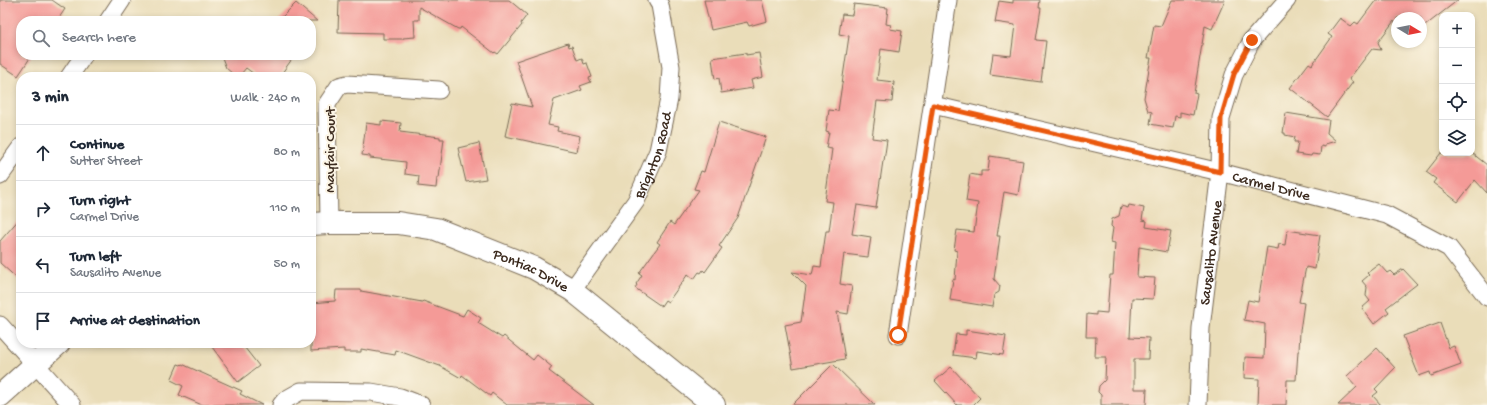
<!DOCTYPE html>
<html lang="en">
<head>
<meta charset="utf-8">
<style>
	:root { --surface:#fff; --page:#f2f2f3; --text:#1f2937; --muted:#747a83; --line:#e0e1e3 }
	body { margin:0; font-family:"Gochi Hand",sans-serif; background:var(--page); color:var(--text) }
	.controls { position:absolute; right:12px; top:12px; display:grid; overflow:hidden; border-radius:8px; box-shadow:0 2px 6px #0003 }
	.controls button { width:36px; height:36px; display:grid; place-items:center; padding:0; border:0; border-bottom:1px solid var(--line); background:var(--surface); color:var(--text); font:20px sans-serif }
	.compass { position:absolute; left:1391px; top:12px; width:36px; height:36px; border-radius:50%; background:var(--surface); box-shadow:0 2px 6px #0003; rotate:100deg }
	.stop { position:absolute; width:12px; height:12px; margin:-9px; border:3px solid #ea580c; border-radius:50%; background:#fff }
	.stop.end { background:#ea580c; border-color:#fff; box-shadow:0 1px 4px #0008 }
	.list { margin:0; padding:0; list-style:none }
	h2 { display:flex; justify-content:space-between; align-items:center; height:52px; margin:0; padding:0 16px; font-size:17px }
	h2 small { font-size:13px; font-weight:400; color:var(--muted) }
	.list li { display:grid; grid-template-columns:26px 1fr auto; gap:12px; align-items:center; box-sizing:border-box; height:56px; padding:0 16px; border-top:1px solid var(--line) }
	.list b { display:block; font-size:15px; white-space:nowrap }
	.list p { margin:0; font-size:13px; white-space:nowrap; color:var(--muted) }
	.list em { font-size:13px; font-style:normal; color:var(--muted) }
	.icon { flex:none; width:22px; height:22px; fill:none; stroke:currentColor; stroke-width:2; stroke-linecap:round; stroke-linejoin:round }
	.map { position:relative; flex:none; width:1487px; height:405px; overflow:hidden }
	.search { position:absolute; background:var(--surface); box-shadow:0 2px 6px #0003; left:16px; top:16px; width:300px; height:44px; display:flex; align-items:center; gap:10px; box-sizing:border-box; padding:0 14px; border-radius:16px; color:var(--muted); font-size:15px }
	.panel { position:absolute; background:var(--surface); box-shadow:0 2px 6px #0003; left:16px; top:72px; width:300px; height:276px; border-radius:16px }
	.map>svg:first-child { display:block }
	.building { fill:#f49a97 }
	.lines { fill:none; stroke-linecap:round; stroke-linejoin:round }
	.minor-casing { stroke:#786954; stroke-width:19 }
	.secondary-casing { stroke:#786954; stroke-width:24 }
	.minor { stroke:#fff; stroke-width:17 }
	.secondary { stroke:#fff; stroke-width:22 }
	.route { stroke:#ea580c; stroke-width:5 }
	.labels { text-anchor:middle; stroke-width:4; stroke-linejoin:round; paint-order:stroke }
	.street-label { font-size:15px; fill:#3b2a1e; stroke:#fcf5e5 }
</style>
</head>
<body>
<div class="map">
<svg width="1487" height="405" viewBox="0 0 1487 405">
	<rect width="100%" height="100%" fill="#fcf5e5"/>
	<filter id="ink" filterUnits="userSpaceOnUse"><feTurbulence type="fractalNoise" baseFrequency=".025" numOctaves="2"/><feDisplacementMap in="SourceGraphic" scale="8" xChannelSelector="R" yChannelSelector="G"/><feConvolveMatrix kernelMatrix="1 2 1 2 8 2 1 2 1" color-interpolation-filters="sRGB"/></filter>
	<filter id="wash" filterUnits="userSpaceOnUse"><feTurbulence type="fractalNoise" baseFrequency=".012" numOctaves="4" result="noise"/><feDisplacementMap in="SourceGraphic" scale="16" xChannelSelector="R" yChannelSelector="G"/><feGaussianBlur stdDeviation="0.9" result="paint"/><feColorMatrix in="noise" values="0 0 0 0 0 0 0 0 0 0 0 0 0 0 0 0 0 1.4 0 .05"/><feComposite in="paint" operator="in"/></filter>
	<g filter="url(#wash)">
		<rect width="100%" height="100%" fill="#eaddb9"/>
		<g id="blocks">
			<path class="building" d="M0 0H52L65 9 57 21H21V55H32L18 76 0 64Z
				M339 0H509L527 15 521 23 522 25 498 54 495 52 494 53 461 27 460 29H458L419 7V20H414L415 37 403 38V39H383V33L338 32Z
				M704 0H762L767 21 749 26 747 22 711 30Z
				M1013 0H1040L1039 8H1041L1036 40 1046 41 1041 82 990 75 993 54 1011 56 1015 25 995 22 999 1 1013 3Z
				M1172 0H1225L1212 29 1205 26 1194 93 1197 94 1193 115 1180 112V117L1175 116 1173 128 1150 124 1152 112 1148 111 1144 98 1149 69 1151 58H1148L1154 25 1161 26Z
				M1376 0H1458L1421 29V18H1397V25L1394 21 1378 42 1381 50 1372 49 1349 79 1353 82 1327 117 1290 88 1309 63 1312 65 1332 37 1328 34 1340 18 1351 26 1355 22 1358 24Z
				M296 3 317 21H278Z
				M854 4 888 8 886 24 891 25 890 29 902 31 899 52 881 49 877 80 894 82 892 102 877 101 872 138 887 140 884 161H883L876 208 857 205 852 234 871 237 868 257 844 254 840 284 852 286 848 314 837 312 845 359 793 368 785 325 801 322 806 286 792 272 812 275 814 266 821 267 826 231H829L833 202 825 201 832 149 826 148 829 132 826 131 829 110 838 111 849 36 839 34 842 14 852 15Z
				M568 43 569 47 572 46 577 60 582 58 584 64 587 63 592 77 589 78 591 82 580 86 582 90 554 100 548 125 558 127 557 131 580 136 577 152 505 136 512 103 532 107 516 61Z
				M746 53V55L759 53 763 77 751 80 753 88 721 93 719 78 715 79 714 73 712 58Z
				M221 55H295L279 77H258L246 68 241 74H233L226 68Z
				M1286 113 1329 120 1327 133 1336 141 1325 144V147L1321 146 1320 155 1312 154 1311 156 1296 154 1298 142H1294L1295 137 1285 135V133H1283Z
				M381 121 401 123 400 132 440 137V139H444L439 178H437L436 188 418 186 419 176 405 174 406 162 370 158V156L362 155 366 123 381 125Z
				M719 122 766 137 738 218 719 246 722 248 705 272 703 270 701 273 699 272 694 279 688 274 668 302 665 300 661 306 635 288 637 285 636 284 642 275 639 273 660 244 657 242 670 222 674 225 699 190 694 189 701 171 704 172Z
				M479 143 486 179 466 182 458 148Z
				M1441 153H1472L1487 165V193L1475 180 1458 202 1433 183 1436 179 1426 172Z
				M990 156 1023 161 1018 195 1004 192 997 236H1000L994 279 1000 286 999 292 994 295 992 307 950 300 953 279 955 280 957 251 954 250 957 230 974 232 978 203 966 201 970 174 981 176V171H988Z
				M1129 205 1144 208 1142 220 1147 221 1146 227 1171 231 1167 252 1139 247 1137 277 1155 278 1153 299 1132 298 1130 337 1149 338 1148 359H1134V389H1147L1146 405H1101V395L1098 392 1099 386 1105 380 1106 357H1095L1096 337H1086L1087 314 1096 315V312L1107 313 1110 275H1113L1115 243 1111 242 1113 228 1111 226 1112 219 1119 216 1121 206 1128 208Z
				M21 217V282L0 263V241Z
				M1287 230 1320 235 1315 269 1306 267 1299 302 1304 303 1300 331 1299 351H1298L1296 380H1287L1286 405H1258L1259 379 1244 378 1245 357 1264 358 1265 324 1244 320 1248 300 1258 302 1267 247 1278 249 1279 244 1285 245Z
				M1379 264 1387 273 1390 271 1394 275 1403 269 1417 284 1386 308 1389 312 1374 324 1362 308 1370 301 1366 296 1367 287 1362 281 1369 275 1367 273Z
				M336 290H361V291L422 302 423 301 463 316 467 309 481 318 478 323 502 338 504 336 533 360 537 355 552 367 549 371 594 405H507L492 393 490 396 462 375 461 378 440 366 396 350 395 355 361 349V352H344V349L311 351V303L335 301Z
				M1440 323 1449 348 1454 346 1461 365 1431 376 1430 372 1419 376 1403 336Z
				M966 330 1006 336 1003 355 977 351 976 358 953 355 956 334 966 335Z
				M209 343H241L259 366 238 382Z
				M1377 348 1395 368 1375 389 1378 392 1373 396 1381 405H1338L1357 387 1347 376Z
				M178 364 181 365 182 364 242 391 240 394 262 405H202L179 395 183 386 171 380Z
				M833 364 875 405H792Z
				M951 367 980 398 973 405H957L935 381Z"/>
		</g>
	</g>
	<g filter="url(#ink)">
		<use href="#blocks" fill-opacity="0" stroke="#786954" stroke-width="1"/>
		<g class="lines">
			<defs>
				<g id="minor">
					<path d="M108 21 122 0"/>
					<path d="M69 77 84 55"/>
					<path id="s1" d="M933 105 1220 172 1387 215 1449 248 1487 297"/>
					<path d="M0 176 21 147"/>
					<path d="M329 223 327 104 339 86 347 84 439 90"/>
					<path id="s2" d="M572 290 636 201 658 151 669 99 671 67 660 5 657 0"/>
					<path d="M0 325 72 405"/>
					<path d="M898 335 948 0"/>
					<path d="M281 405 285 400 301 391 371 392 400 397 421 405"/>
					<path id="s3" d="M1198 405 1201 328 1220 172 1221 118 1234 75 1252 40 1287 0"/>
				</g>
				<g id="secondary">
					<path id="s4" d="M311 224 329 223H398L436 229 534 268 572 290 714 405"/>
					<path d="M0 396 59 343"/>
				</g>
			</defs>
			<use href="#minor" class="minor-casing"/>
			<use href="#secondary" class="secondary-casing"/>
			<use href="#minor" class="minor"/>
			<use href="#secondary" class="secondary"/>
		</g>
	</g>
	<g class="lines" filter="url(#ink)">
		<path class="route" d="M898 335 933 105 1220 172 1221 118 1234 74 1252 40"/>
	</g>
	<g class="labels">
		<g class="street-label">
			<text transform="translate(329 150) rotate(-90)" y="5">Mayfair Court</text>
			<text dy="5" stroke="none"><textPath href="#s2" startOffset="159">Brighton Road</textPath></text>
			<text dy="5" stroke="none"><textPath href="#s1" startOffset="348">Carmel Drive</textPath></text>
			<text dy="5" stroke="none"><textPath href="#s3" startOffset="153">Sausalito Avenue</textPath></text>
			<text dy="5" stroke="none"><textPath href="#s4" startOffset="229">Pontiac Drive</textPath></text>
		</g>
	</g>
</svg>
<div class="controls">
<button>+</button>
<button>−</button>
<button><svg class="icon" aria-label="locate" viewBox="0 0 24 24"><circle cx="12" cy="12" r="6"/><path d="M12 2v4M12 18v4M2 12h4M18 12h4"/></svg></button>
<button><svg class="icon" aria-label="layers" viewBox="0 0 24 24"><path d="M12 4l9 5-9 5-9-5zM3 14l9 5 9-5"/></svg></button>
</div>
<svg class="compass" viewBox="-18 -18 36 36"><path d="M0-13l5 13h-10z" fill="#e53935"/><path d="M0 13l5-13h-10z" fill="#747a83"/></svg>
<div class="stop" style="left:898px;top:335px"></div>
<div class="stop end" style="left:1252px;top:40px"></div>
<div class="search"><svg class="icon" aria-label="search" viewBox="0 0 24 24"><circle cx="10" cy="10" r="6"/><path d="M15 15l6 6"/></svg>Search here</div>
<section class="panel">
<h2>3 min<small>Walk · 240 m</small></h2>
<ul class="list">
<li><svg class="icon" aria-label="ahead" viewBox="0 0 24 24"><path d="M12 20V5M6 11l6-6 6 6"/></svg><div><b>Continue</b><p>Sutter Street</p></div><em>80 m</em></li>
<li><svg class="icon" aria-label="right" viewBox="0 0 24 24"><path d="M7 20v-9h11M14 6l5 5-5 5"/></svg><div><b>Turn right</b><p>Carmel Drive</p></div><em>110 m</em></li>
<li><svg class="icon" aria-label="left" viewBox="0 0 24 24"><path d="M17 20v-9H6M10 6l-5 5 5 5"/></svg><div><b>Turn left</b><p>Sausalito Avenue</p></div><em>50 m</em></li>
<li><svg class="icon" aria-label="arrive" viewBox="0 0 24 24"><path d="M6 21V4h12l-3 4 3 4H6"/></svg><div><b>Arrive at destination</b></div></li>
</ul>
</section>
</div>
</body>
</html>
